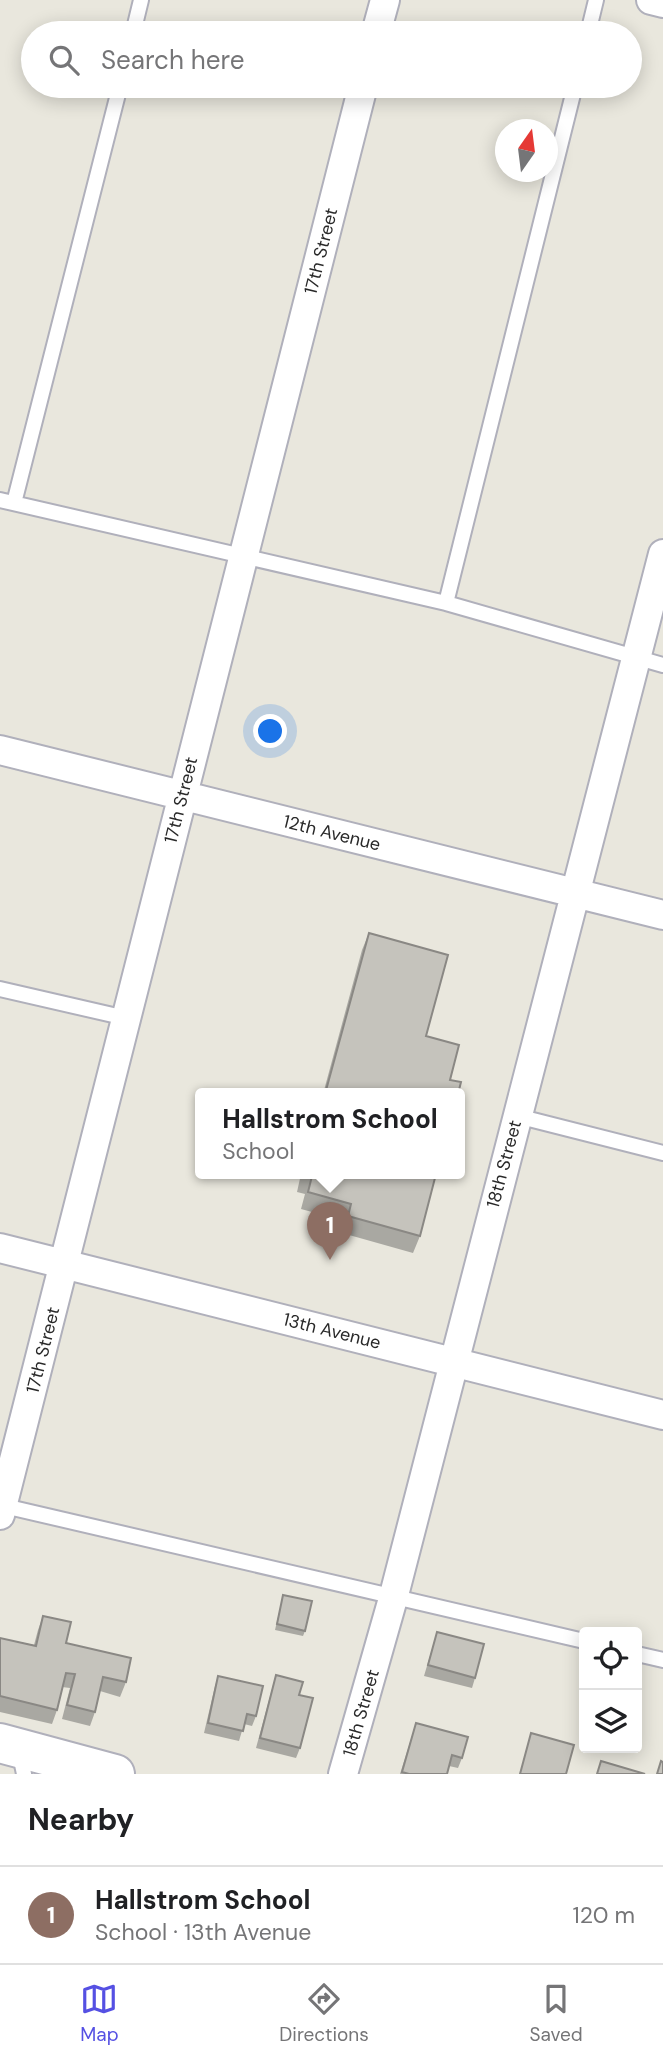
<!DOCTYPE html>
<html lang="en">
<head>
<meta charset="utf-8">
<style>
	:root { --surface:#fff; --page:#f6f6f6; --text:#202124; --muted:#757577; --line:#e0e0e0; --accent:#5550e3 }
	body { margin:0; font-family:"DM Sans",sans-serif; background:var(--page); color:var(--text) }
	.controls { position:absolute; right:21px; bottom:21px; display:grid; overflow:hidden; border-radius:7px; box-shadow:0 4px 18px #0003 }
	.controls button { width:63px; height:63px; display:grid; place-items:center; padding:0; border:0; border-bottom:2px solid var(--line); background:var(--surface); color:var(--text); font:35px sans-serif }
	.compass { position:absolute; left:495px; top:119px; width:63px; height:63px; border-radius:50%; background:var(--surface); box-shadow:0 4px 18px #0003; rotate:14deg }
	.you { position:absolute; left:271px; top:732px; width:24px; height:24px; margin:-18px; border:5px solid #fff; border-radius:50%; background:#1a73e8; box-shadow:0 0 0 10px #1a73e833 }
	.badge { display:grid; place-items:center; width:46px; height:46px; border-radius:50%; background:var(--accent); color:#fff; font-size:23px; font-weight:700 }
	.pin { position:absolute; translate:-50% -58px; filter:drop-shadow(0 2px 4px #0008) }
	.pin::after { content:''; position:absolute; top:37px; width:24px; height:21px; background:inherit; clip-path:polygon(0 0,100% 0,50% 100%) }
	.popup { position:absolute; left:195px; top:1088px; width:270px; height:91px; box-sizing:border-box; display:grid; place-content:center; border-radius:7px; background:var(--surface); filter:drop-shadow(0 2px 5px #0005); font-size:23px; white-space:nowrap; color:var(--muted) }
	.popup b { font-size:26px; color:var(--text) }
	.popup::after { content:''; position:absolute; left:50%; top:100%; margin-left:-14px; border:14px solid transparent; border-top-color:var(--surface) }
	.list { margin:0; padding:0; list-style:none }
	h2 { display:flex; justify-content:space-between; align-items:center; height:91px; margin:0; padding:0 28px; font-size:30px }
	h2 small { font-size:23px; font-weight:400; color:var(--muted) }
	.list li { display:grid; grid-template-columns:46px 1fr auto; gap:21px; align-items:center; box-sizing:border-box; height:98px; padding:0 28px; border-top:2px solid var(--line) }
	.list b { display:block; font-size:26px; white-space:nowrap }
	.list p { margin:0; font-size:23px; white-space:nowrap; color:var(--muted) }
	.list em { font-size:23px; font-style:normal; color:var(--muted) }
	.icon { flex:none; width:38px; height:38px; fill:none; stroke:currentColor; stroke-width:2; stroke-linecap:round; stroke-linejoin:round }
	.map { position:relative; flex:none; width:663px; height:1774px; overflow:hidden }
	.search { position:absolute; background:var(--surface); box-shadow:0 4px 18px #0003; left:21px; right:21px; top:21px; height:77px; display:flex; align-items:center; gap:18px; box-sizing:border-box; padding:0 24px; border-radius:38px; color:var(--muted); font-size:26px }
	.sheet { height:189px; background:var(--surface) }
	nav { display:flex; justify-content:space-around; align-items:center; box-sizing:border-box; height:98px; border-top:2px solid var(--line); background:var(--surface); font-size:19px; color:var(--muted) }
	nav a { display:grid; justify-items:center; gap:4px }
	nav .on { color:var(--accent) }
	.map>svg:first-child { display:block }
	.lines { fill:none; stroke-linecap:round; stroke-linejoin:round }
	.service-casing { stroke:#b0b0bb; stroke-width:18 }
	.minor-casing { stroke:#b0b0bb; stroke-width:32 }
	.secondary-casing { stroke:#b0b0bb; stroke-width:42 }
	.service { stroke:#fff; stroke-width:14 }
	.minor { stroke:#fff; stroke-width:28 }
	.secondary { stroke:#fff; stroke-width:38 }
	.wall { fill:#a9a8a2 }
	.building { fill:#c5c3bc; stroke:#8a8884; stroke-width:2 }
	.labels { text-anchor:middle; stroke-width:5; stroke-linejoin:round; paint-order:stroke }
	.street-label { font-size:18px; fill:#292929; stroke:#fff }
</style>
</head>
<body>
<div class="map">
<svg width="663" height="1774" viewBox="0 0 663 1774">
	<rect width="100%" height="100%" fill="#e9e7dd"/>
	<g class="lines">
		<defs>
			<path id="service" d="M133 33 141 0
				M588 33 596 0
				M0 500 446 603 663 665
				M14 503 120 86
				M446 603 575 86
				M0 989 126 1018
				M517 1116 663 1153
				M0 1505 584 1641
				M637 1654 663 1660
				M19 1750 24 1774"/>
			<path id="minor" d="M651 0 663 3
				M376 33 385 0
				M0 750 663 915
				M0 1248 663 1415
				M0 1515 363 86
				M343 1774 394 1595 663 554"/>
			<path id="secondary" d="M0 1743 115 1774"/>
		</defs>
		<use href="#service" class="service-casing"/>
		<use href="#minor" class="minor-casing"/>
		<use href="#secondary" class="secondary-casing"/>
		<use href="#service" class="service"/>
		<use href="#minor" class="minor"/>
		<use href="#secondary" class="secondary"/>
	</g>
	<path class="wall" d="M369 933 450 1080 458 1094H323L362 950Z
		M301 1174H436L420 1236 413 1253 342 1233 345 1221 301 1209 305 1194 297 1192Z
		M283 1595 305 1631 303 1636 275 1630Z
		M43 1616 66 1643 126 1682 120 1697 100 1691 95 1712 90 1726 62 1719 70 1688 62 1687 57 1710 52 1724 0 1712V1638L34 1645 38 1630Z
		M437 1632 475 1678 472 1688 424 1676Z
		M276 1675 299 1695 300 1748 296 1758 256 1748 273 1685Z
		M218 1676 256 1716 252 1726 244 1724 239 1741 204 1733 215 1686Z
		M416 1723 462 1758 458 1768 449 1766 447 1774H400Z"/>
	<path class="building" d="M369 933 448 955 426 1036 459 1045 450 1080 461 1082 458 1094H325Z
		M303 1174H436L420 1236 348 1216 351 1204 308 1192 312 1176Z
		M283 1595 312 1601 305 1631 277 1624Z
		M43 1616 71 1622 66 1643 131 1658 126 1682 103 1677 95 1712 67 1705 75 1674 66 1673 57 1710 0 1696V1638L36 1646Z
		M437 1632 484 1644 475 1678 428 1665Z
		M276 1675 303 1682 299 1695 313 1698 300 1748 260 1738Z
		M218 1676 263 1686 256 1716 247 1714 243 1731 208 1723Z
		M416 1723 468 1737 462 1758 452 1755 447 1774H409L402 1772Z
		M531 1733 574 1745 566 1774H520Z
		M601 1761 645 1774H597Z
		M661 1761 663 1762V1774H657Z"/>
	<g class="labels">
		<g class="street-label">
			<text transform="translate(321 251) rotate(-76)" y="6">17th Street</text>
			<text transform="translate(181 800) rotate(-76)" y="6">17th Street</text>
			<text transform="translate(332 833) rotate(14)" y="6">12th Avenue</text>
			<text transform="translate(504 1164) rotate(-75)" y="6">18th Street</text>
			<text transform="translate(332 1331) rotate(14)" y="6">13th Avenue</text>
			<text transform="translate(43 1350) rotate(-76)" y="6">17th Street</text>
			<text transform="translate(361 1713) rotate(-74)" y="6">18th Street</text>
		</g>
	</g>
</svg>
<div class="controls">
<button><svg class="icon" aria-label="locate" viewBox="0 0 24 24"><circle cx="12" cy="12" r="6"/><path d="M12 2v4M12 18v4M2 12h4M18 12h4"/></svg></button>
<button><svg class="icon" aria-label="layers" viewBox="0 0 24 24"><path d="M12 4l9 5-9 5-9-5zM3 14l9 5 9-5"/></svg></button>
</div>
<svg class="compass" viewBox="-18 -18 36 36"><path d="M0-13l5 13h-10z" fill="#e53935"/><path d="M0 13l5-13h-10z" fill="#757577"/></svg>
<div class="you"></div>
<div class="pin badge" style="left:330px;top:1260px;background:#8d6e63">1</div>
<div class="popup"><b>Hallstrom School</b>School</div>
<div class="search"><svg class="icon" aria-label="search" viewBox="0 0 24 24"><circle cx="10" cy="10" r="6"/><path d="M15 15l6 6"/></svg>Search here</div>
</div>
<section class="sheet">
<h2>Nearby<small></small></h2>
<ul class="list">
<li><span class="badge" style="background:#8d6e63">1</span><div><b>Hallstrom School</b><p>School · 13th Avenue</p></div><em>120 m</em></li>
</ul>
</section>
<nav>
<a class="on"><svg class="icon" aria-label="map" viewBox="0 0 24 24"><path d="M3 6l6-2 6 2 6-2v14l-6 2-6-2-6 2zM9 4v14M15 6v14"/></svg>Map</a>
<a><svg class="icon" aria-label="directions" viewBox="0 0 24 24"><path d="M12 3l9 9-9 9-9-9zM9 14v-3h6M13 9l2 2-2 2"/></svg>Directions</a>
<a><svg class="icon" aria-label="saved" viewBox="0 0 24 24"><path d="M7 4h10v16l-5-4-5 4z"/></svg>Saved</a>
</nav>
</body>
</html>
